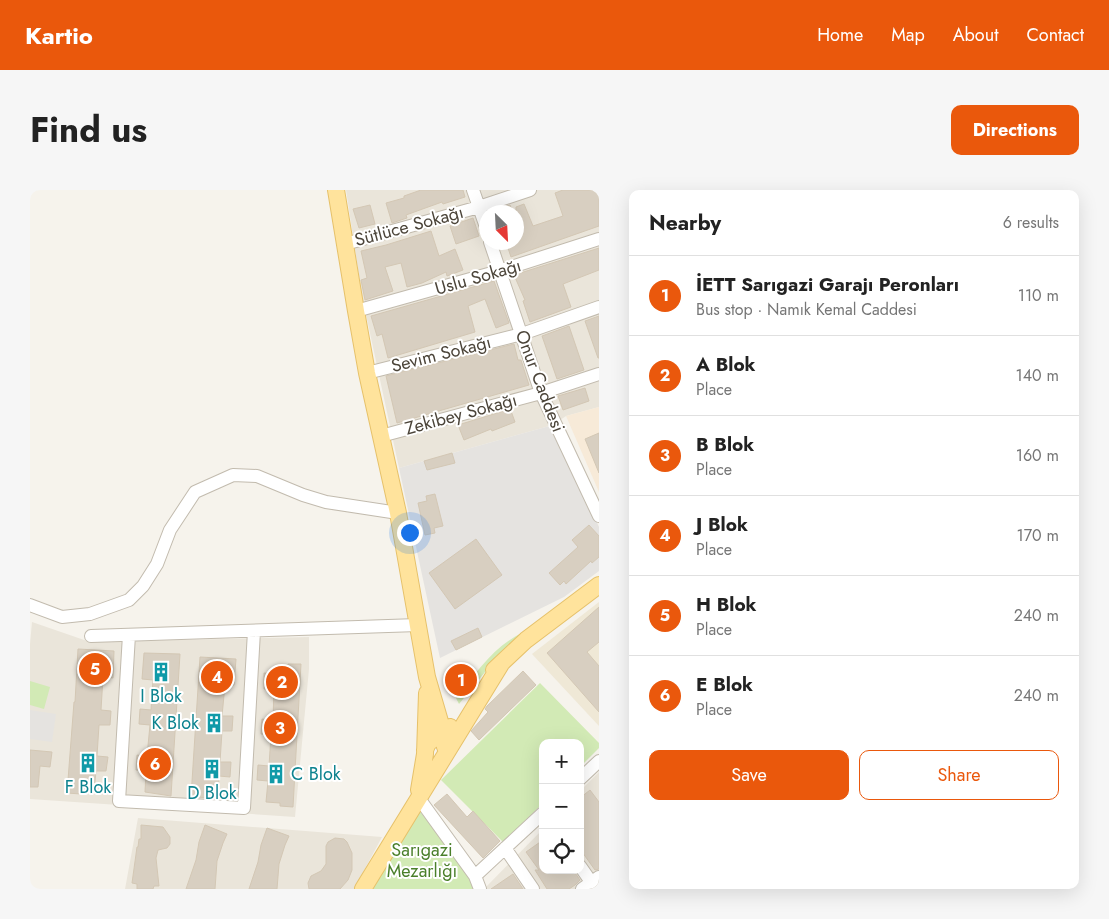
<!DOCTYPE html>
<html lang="en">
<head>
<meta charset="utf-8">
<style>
	:root { --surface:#fff; --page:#f6f6f6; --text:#222; --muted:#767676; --line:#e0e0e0; --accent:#ea580c }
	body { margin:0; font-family:Jost,sans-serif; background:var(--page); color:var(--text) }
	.controls { position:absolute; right:15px; bottom:15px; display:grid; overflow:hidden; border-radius:10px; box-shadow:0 5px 20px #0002 }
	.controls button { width:45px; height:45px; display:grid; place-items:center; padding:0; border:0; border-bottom:1px solid var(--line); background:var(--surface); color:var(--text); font:25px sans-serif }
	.compass { position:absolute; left:449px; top:15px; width:45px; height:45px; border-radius:50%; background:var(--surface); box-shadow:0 5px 20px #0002; rotate:156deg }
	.you { position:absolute; left:379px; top:342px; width:18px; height:18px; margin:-12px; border:4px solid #fff; border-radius:50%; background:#1a73e8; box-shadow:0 0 0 8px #1a73e833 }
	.badge { display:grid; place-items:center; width:32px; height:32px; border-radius:50%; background:var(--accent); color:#fff; font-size:16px; font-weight:700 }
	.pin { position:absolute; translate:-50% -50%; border:2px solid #fff; box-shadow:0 1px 5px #0006 }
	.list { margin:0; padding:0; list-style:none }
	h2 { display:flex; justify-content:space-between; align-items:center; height:65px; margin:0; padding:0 20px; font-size:21px }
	h2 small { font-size:16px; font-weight:400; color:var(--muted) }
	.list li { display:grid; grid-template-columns:32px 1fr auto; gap:15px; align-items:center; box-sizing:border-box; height:80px; padding:0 20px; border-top:1px solid var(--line) }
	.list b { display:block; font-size:19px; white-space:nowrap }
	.list p { margin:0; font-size:16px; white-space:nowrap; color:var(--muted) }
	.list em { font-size:16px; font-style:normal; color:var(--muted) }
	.actions { display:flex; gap:10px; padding:15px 20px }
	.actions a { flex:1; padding:11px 0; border:1px solid var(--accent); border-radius:10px; text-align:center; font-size:18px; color:var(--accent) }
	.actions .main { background:var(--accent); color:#fff }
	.icon { flex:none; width:28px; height:28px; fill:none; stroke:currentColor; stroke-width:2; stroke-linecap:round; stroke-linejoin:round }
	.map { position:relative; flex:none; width:569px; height:699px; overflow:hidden; border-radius:10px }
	header { display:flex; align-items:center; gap:30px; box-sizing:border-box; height:70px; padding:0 25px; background:var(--accent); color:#fff }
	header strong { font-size:24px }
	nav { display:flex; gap:28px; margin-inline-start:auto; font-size:18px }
	.intro { display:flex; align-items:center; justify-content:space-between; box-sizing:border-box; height:120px; padding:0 30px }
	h1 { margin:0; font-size:35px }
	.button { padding:12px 22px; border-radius:10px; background:var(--accent); color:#fff; font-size:18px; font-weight:700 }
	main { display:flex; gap:30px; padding:0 30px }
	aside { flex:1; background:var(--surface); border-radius:10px; box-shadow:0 5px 20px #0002 }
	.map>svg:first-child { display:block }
	.residential { fill:#eae5da; fill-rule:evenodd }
	.commercial { fill:#f7ead8 }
	.education { fill:#efe8d6 }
	.green { fill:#d2eab5 }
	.parking { fill:#e5e3e0 }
	.building { fill:#d8cfc1; stroke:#d3c7b4 }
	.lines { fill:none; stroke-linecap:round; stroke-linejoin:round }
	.minor-casing { stroke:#c2bbae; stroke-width:14 }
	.major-casing { stroke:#e6c16a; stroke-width:18 }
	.minor { stroke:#fff; stroke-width:12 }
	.major { stroke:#ffe39c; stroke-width:16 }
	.labels { text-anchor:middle; stroke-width:4; stroke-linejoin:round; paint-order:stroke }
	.street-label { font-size:18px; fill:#4b4439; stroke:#fff }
	.culture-label { font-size:18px; fill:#0d838f; stroke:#fff }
	.park-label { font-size:18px; fill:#4a7f2a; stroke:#fff }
</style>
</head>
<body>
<header>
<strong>Kartio</strong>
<nav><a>Home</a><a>Map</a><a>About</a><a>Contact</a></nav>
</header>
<div class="intro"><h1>Find us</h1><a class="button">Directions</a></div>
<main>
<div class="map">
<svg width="569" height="699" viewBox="0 0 569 699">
	<rect width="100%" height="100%" fill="#f6f3ec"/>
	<path class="residential" d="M316 0H569V217L536 226 523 235 369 278 332 106ZM457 22H487V52H457Z
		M2 432 60 452 279 447V479L265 627 0 609V454Z
		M569 582V699H457L456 697 513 639V680H550V601Z
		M108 628 352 647 324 699H95Z"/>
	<path class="commercial" d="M569 217V302L536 226Z"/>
	<path class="education" d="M569 412V536L502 464Z"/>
	<path class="green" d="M492 443 464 471 429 514 426 508C445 484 464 456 492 443Z
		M0 491 20 497 14 519 0 515Z
		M510 493 569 553V558L550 577V553H513V613L473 652 411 590Z
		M389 620 440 687 444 699H343Z"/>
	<path class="parking" d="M523 235 569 337V381L534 407 410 468 369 278Z
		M0 520 26 524 22 552 0 549Z"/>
	<path class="building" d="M391 0H433L435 7 413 14 412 12 376 25 377 28 362 33 356 13 374 8V6Z
		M533 0H569V36L481 67 476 52H486V17L494 14 503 36 533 26 525 3Z
		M340 15 345 34 329 38 323 19Z
		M480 15 483 22H459Z
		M443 28 449 46 426 54 420 36Z
		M401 41 409 66 425 59 433 80 417 86 416 82 392 93 377 97 371 73 355 77 363 101 335 110 331 90 337 88 331 61 356 55Z
		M569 58V80L533 94 541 117 500 132 493 111 495 110 484 85Z
		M464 91 479 133 466 138 455 109 438 116 445 142 358 168 352 144 347 146 341 126Z
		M569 126V168H568L555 131Z
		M539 136 554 180 527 189 512 146Z
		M484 154 488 170H491L499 195 367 233 356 186Z
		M555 198 559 211 533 220 528 206Z
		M477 220 478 223 481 221 485 232 462 241 461 239 434 250 428 235Z
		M569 243V283L555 249Z
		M422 263 425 273 397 280 394 271Z
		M405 304 413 336 404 338 405 343 395 345 388 313 397 311 396 306Z
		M559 335 569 346V367L562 373 561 371 536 394 534 391 530 395 519 383 548 357 542 350Z
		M446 349 472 385 425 419 399 383Z
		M569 417V452L557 462 569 476V522L517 463Z
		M448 438 452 447 426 460 421 451Z
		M48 459 84 461 83 488 73 487 71 520 81 521 80 535H69L67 566 78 567 76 581H66L64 602 51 601V604L37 603 44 512H45Z
		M114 463 150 464 141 606 115 602 116 581 106 580 107 565 117 566 120 535 109 534 110 519 121 520 123 490 112 489Z
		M170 467 206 469 204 495H195L192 526H203L202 541H192L190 572H201L200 587 189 586 188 608 161 607Z
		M258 474H271L263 617 250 616V613L236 612 238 591 227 590 228 575 239 576 241 545 231 544 232 529 243 530 244 500 234 499V483L257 484Z
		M493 481 506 495 449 550 441 541 458 522 455 519 457 516Z
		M0 560 22 562 20 577 10 576 8 597H0Z
		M560 600 569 612V679L565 680 550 659V608Z
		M417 604 437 627 443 621 470 651 453 668 404 615Z
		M111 635 133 637 140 647V654L137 658 128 660 126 668 129 696H124L123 699H107V694L102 693 107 657H108L109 649H111Z
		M175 635 197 644 193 653 187 671 185 699H156L166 670 169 652Z
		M237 638 259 646 255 655 249 674 247 699H219L228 672 231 655Z
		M305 648 314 649 317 652 322 663V680L318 690 310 699H279L278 693 281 686 291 681 296 674V656L298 652Z
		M513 650V680H543L550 690 545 695 539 699H517L505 680H509L496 662Z
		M483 684 493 699H461Z"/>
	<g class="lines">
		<defs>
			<path id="minor" d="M443 0 457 40
				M460 52 511 203 569 326
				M315 54 449 17 500 0
				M326 121 469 81 569 49
				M337 183 492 144 569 117
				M351 246 511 203 569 184
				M0 415 32 427 60 424 99 410 113 396 127 374 140 340 165 302 203 285 227 286 273 305 296 312 368 323
				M99 445 89 611 214 618 224 441
				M61 446 388 435
				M550 589 569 571
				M388 607 445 686 450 699
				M475 658 503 699
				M550 676 566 699
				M445 686 513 623
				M552 699 569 687"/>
			<path id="major" d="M306 0 326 121 337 183 368 323 397 487 411 535 415 557
				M464 480 496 450 569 395
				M395 560 398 553 420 537
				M389 600 395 564 397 503
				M333 699 471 474"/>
		</defs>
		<use href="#minor" class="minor-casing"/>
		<use href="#major" class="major-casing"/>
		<use href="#minor" class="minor"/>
		<use href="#major" class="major"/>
	</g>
	<defs>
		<symbol id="building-bare" viewBox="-9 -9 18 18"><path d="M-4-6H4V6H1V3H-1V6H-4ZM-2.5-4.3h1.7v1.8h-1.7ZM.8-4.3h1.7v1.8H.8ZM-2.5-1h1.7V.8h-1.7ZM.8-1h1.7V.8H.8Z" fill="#0f9aa8" stroke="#fff" stroke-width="2.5" paint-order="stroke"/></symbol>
	</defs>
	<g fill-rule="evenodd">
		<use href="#building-bare" x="117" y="468" width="28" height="28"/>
		<use href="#building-bare" x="170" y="519" width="28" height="28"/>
		<use href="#building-bare" x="44" y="559" width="28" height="28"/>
		<use href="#building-bare" x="168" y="565" width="28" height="28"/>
		<use href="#building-bare" x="232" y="570" width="28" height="28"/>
	</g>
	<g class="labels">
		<g class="street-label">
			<text transform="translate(379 36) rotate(-15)" y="6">Sütlüce Sokağı</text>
			<text transform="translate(448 87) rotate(-16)" y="6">Uslu Sokağı</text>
			<text transform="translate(411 164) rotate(-14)" y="6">Sevim Sokağı</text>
			<text transform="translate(510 191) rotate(69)" y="6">Onur Caddesi</text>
			<text transform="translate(431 224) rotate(-15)" y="6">Zekibey Sokağı</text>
		</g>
		<g class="culture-label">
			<text x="131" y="512">I Blok</text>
			<text x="169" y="539" text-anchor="end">K Blok</text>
			<text x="261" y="590" text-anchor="start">C Blok</text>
			<text x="58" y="603">F Blok</text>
			<text x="182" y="609">D Blok</text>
		</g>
		<g class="park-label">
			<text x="392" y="666">Sarıgazi<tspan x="392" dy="21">Mezarlığı</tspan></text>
		</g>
	</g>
</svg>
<div class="controls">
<button>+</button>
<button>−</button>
<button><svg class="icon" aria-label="locate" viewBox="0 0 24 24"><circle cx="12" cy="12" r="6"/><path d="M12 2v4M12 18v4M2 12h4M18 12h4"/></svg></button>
</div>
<svg class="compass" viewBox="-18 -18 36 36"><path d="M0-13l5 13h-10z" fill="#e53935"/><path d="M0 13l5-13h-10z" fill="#767676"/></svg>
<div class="you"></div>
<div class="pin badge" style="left:431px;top:490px">1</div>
<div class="pin badge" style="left:252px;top:492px">2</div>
<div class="pin badge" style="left:250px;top:538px">3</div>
<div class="pin badge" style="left:187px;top:487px">4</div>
<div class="pin badge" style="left:65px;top:479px">5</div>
<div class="pin badge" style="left:125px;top:574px">6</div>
</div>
<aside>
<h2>Nearby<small>6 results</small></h2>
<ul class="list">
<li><span class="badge">1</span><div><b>İETT Sarıgazi Garajı Peronları</b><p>Bus stop · Namık Kemal Caddesi</p></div><em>110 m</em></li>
<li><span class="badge">2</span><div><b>A Blok</b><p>Place</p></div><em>140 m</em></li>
<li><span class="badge">3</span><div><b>B Blok</b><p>Place</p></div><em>160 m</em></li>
<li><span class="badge">4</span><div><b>J Blok</b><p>Place</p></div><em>170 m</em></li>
<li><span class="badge">5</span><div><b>H Blok</b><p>Place</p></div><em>240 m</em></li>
<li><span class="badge">6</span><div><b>E Blok</b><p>Place</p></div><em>240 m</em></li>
</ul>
<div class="actions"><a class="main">Save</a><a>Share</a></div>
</aside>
</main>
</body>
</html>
